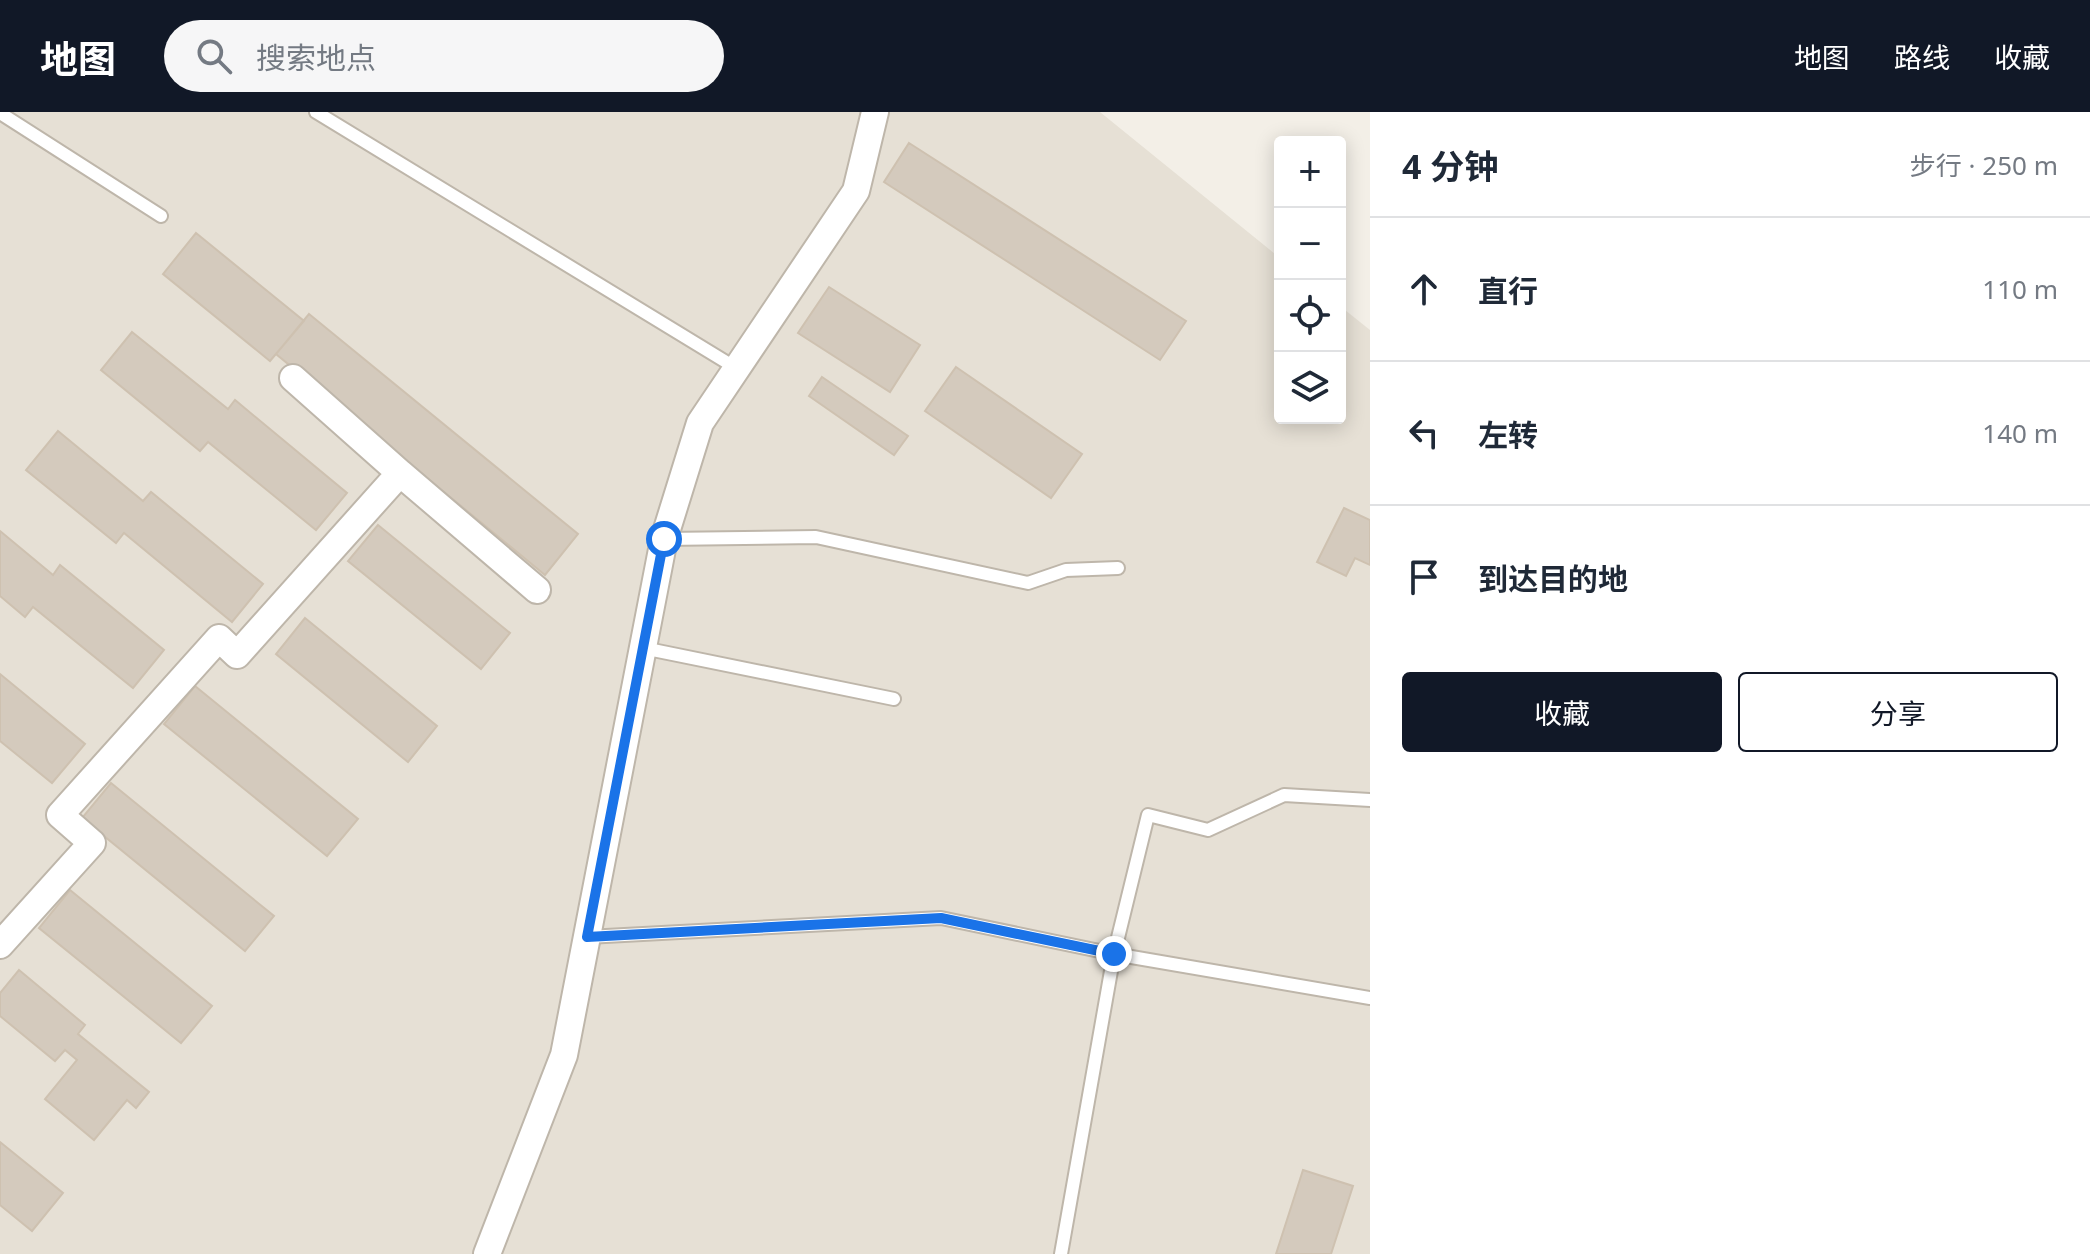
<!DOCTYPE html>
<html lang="zh">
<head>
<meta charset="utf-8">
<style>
	:root { --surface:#fff; --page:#f6f6f7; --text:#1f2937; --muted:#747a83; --line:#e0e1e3; --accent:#111827 }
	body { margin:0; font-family:"Noto Sans","Noto Sans SC",sans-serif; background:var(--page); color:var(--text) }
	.controls { position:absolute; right:24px; top:24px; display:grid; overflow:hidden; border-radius:8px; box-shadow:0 4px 20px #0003 }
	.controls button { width:72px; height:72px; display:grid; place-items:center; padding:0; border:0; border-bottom:2px solid var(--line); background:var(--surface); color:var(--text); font:40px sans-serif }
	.stop { position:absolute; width:24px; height:24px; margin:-18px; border:6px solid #1a73e8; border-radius:50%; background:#fff }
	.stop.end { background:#1a73e8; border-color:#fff; box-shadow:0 2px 8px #0008 }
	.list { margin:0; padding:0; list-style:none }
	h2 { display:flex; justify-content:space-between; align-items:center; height:104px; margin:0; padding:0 32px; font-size:34px }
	h2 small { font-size:26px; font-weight:400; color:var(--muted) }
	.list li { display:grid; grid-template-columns:52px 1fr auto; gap:24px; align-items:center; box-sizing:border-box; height:144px; padding:0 32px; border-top:2px solid var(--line) }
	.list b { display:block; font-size:30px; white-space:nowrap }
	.list em { font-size:26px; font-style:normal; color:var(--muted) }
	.actions { display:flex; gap:16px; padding:24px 32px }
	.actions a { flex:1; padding:18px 0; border:2px solid var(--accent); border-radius:8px; text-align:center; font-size:28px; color:var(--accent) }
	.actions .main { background:var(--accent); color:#fff }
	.icon { flex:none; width:44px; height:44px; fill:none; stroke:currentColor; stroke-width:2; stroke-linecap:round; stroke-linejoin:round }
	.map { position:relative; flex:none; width:1370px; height:1142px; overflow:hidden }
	header { display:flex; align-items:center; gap:48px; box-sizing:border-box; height:112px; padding:0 40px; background:var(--accent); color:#fff }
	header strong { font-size:38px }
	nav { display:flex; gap:44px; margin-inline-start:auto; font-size:28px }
	.search { width:560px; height:72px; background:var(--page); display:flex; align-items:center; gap:20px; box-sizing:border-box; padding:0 28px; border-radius:44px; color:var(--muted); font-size:30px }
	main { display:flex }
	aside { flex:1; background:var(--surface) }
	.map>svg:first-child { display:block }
	.residential { fill:#e6e0d5 }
	.building { fill:#d4cabd; stroke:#cec1b0; stroke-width:2 }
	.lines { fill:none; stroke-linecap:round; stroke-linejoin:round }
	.service-casing { stroke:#beb6aa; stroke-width:16 }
	.minor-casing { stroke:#beb6aa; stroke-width:30 }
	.service { stroke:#fff; stroke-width:12 }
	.minor { stroke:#fff; stroke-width:26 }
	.route { stroke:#1a73e8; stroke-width:10 }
</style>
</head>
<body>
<header>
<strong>地图</strong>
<div class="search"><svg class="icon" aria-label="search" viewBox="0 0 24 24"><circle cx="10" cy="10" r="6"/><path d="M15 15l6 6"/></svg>搜索地点</div>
<nav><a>地图</a><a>路线</a><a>收藏</a></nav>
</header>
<main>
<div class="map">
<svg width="1370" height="1142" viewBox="0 0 1370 1142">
	<rect width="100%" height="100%" fill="#f3efe7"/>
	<path class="residential" d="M0 0H1100L1280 146V306H1340V194L1370 218V1142H0Z"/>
	<path class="building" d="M909 31 1186 209 1160 248 884 70Z
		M196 121 304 209 270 249 163 162Z
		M829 175 920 233 890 280 798 221Z
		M309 202 578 422 545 463 276 242Z
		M132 220 228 297 235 288 347 381 316 418 208 330 200 339 101 258Z
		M956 255 1082 342 1051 386 925 299Z
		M822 265 908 324 894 343 809 284Z
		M58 319 143 389 151 380 263 472 232 510 124 421 116 431 26 358Z
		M1344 396 1370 408V453L1355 446 1346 464 1317 450Z
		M378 413 510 521 481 557 348 449Z
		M0 419 53 463 60 453 164 538 133 576 33 495 25 505 0 484Z
		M305 506 437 614 408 650 276 542Z
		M0 562 85 632 52 671 0 629Z
		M195 574 358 707 327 744 164 612Z
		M111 671 274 804 245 839 82 706Z
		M70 778 212 894 181 931 39 816Z
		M19 858 85 913 78 922 149 980 136 996 127 988 94 1028 45 987 77 948 65 938 55 949 0 904V881Z
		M0 1030 63 1081 32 1119 0 1093Z
		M1303 1058 1353 1074 1331 1142H1276Z"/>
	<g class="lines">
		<defs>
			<path id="service" d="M316 0 736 256
				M0 1 161 104
				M664 427 816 425 1028 471 1066 458 1118 456
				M643 536 894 587
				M587 825 941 806 1114 842 1370 886
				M1061 1142 1114 842 1148 703 1208 718 1284 683 1370 688"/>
			<path id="minor" d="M400 361 537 478
				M0 833 92 731 60 703 219 526 237 543 400 361 293 266
				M487 1142 564 943 664 427 700 311 856 79 875 0"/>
		</defs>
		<use href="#service" class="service-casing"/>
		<use href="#minor" class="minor-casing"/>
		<use href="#service" class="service"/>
		<use href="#minor" class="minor"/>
	</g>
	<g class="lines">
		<path class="route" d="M664 427 587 825 941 806 1114 842"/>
	</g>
</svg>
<div class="controls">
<button>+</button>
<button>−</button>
<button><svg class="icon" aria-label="locate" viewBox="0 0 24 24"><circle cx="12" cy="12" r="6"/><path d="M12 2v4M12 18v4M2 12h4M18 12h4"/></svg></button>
<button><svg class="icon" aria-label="layers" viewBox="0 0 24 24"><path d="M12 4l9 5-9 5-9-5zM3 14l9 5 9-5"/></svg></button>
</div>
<div class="stop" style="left:664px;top:427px"></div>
<div class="stop end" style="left:1114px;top:842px"></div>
</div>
<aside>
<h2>4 分钟<small>步行 · 250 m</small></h2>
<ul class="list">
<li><svg class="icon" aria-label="ahead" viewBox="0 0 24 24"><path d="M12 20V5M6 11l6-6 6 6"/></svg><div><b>直行</b></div><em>110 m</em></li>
<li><svg class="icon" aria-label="left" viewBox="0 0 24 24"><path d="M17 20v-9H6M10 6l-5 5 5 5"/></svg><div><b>左转</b></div><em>140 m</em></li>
<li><svg class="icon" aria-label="arrive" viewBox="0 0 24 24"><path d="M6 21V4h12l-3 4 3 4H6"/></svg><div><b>到达目的地</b></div></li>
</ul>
<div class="actions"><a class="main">收藏</a><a>分享</a></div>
</aside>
</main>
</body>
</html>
